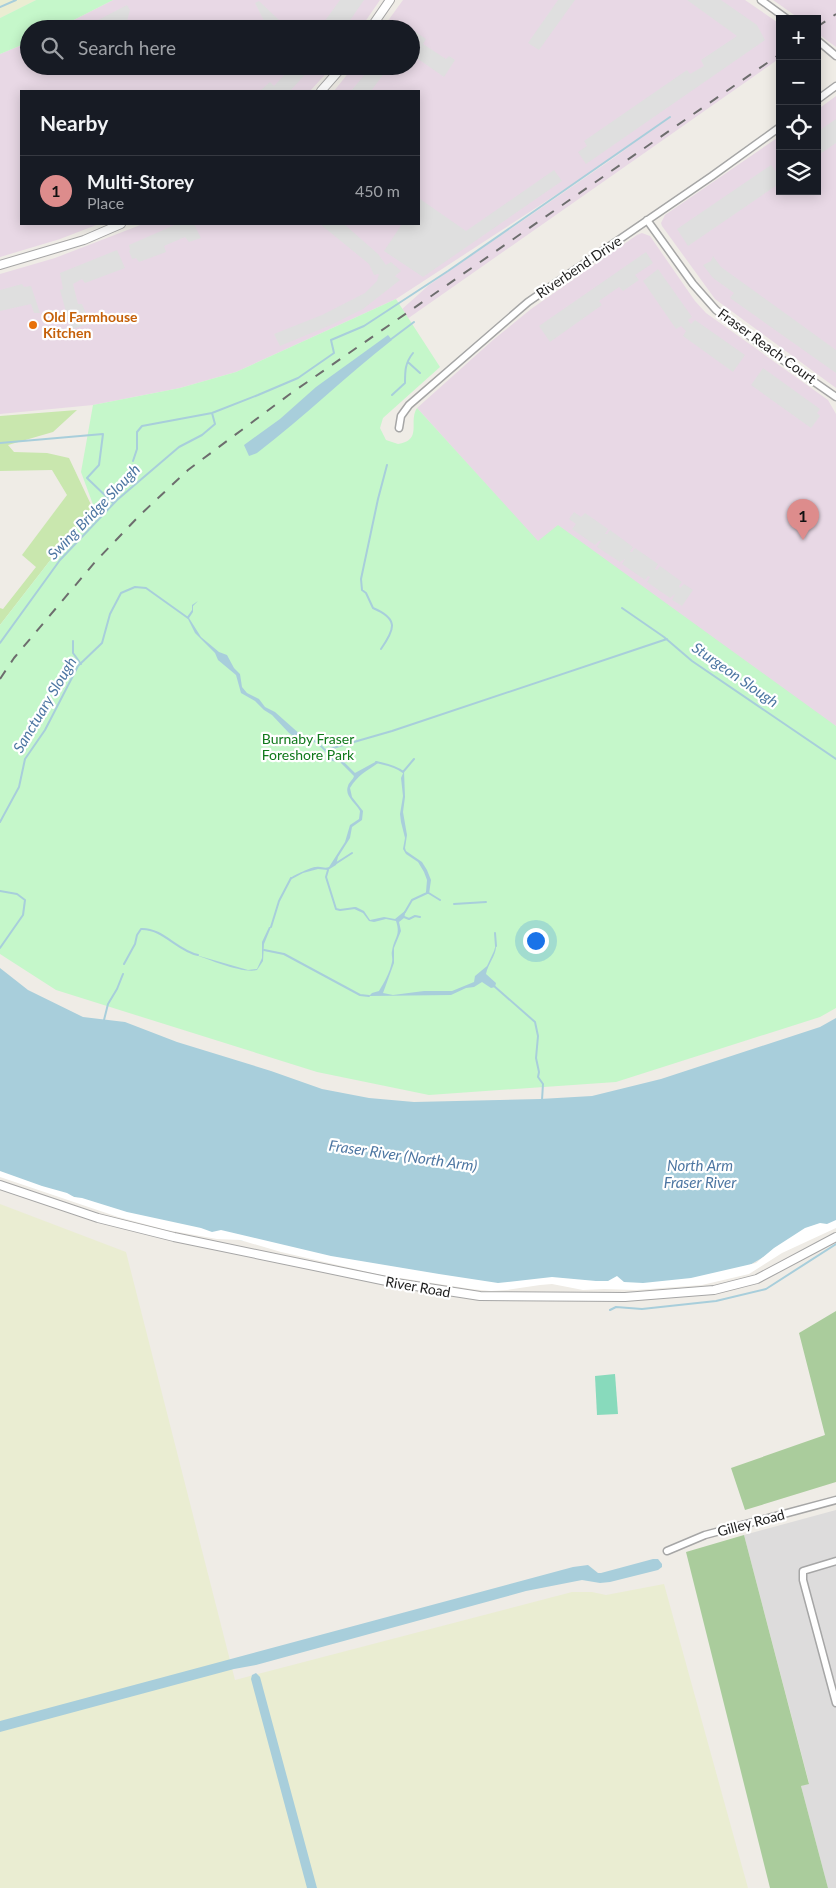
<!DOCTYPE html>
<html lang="en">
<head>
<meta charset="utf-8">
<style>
	:root { --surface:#171b24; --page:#20242c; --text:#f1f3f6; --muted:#9ea1a6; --line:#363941; --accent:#dd8c8c }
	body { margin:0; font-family:Lato,sans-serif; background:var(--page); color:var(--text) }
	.controls { position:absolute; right:15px; top:15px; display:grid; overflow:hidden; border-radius:0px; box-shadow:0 2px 12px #0003 }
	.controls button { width:45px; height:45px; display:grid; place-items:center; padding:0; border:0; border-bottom:1px solid var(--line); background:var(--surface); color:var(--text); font:25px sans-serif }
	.you { position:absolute; left:535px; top:940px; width:18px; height:18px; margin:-12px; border:4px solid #fff; border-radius:50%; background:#1a73e8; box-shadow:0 0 0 8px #1a73e833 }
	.badge { display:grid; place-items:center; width:32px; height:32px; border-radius:50%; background:var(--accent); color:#111; font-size:16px; font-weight:700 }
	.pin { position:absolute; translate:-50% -41px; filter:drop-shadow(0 1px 2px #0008) }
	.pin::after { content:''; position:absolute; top:26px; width:18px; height:15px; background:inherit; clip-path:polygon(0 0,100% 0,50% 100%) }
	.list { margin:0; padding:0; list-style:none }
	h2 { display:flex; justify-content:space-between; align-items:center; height:65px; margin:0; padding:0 20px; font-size:21px }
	h2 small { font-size:16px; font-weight:400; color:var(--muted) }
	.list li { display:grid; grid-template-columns:32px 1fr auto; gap:15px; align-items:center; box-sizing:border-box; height:70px; padding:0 20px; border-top:1px solid var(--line) }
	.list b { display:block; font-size:19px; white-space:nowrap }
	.list p { margin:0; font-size:16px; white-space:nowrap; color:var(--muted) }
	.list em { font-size:16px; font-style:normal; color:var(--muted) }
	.icon { flex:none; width:28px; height:28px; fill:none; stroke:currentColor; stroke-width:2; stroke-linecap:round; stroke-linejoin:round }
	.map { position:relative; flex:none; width:836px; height:1888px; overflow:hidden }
	.search { position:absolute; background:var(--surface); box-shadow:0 2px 12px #0003; left:20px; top:20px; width:400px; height:55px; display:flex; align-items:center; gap:12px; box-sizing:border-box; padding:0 18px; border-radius:28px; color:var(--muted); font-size:19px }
	.panel { position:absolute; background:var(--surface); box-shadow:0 2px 12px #0003; left:20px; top:90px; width:400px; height:135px; border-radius:0px }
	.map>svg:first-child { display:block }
	.residential { fill:#dddcdc }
	.industrial { fill:#e8d8e5 }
	.farmland { fill:#eaedd2 }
	.grass { fill:#c9e7ae }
	.forest { fill:#aacc9c }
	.park { fill:#c5f7ca }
	.pitch { fill:#88dabc }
	.parking { fill:#dfdfdf }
	.water { fill:#a8cedb }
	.pier { fill:#fff }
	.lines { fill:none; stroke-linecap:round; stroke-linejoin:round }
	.stream { stroke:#a8cedb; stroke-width:2 }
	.minor-casing { stroke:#a6a6a6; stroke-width:9 }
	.tertiary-casing { stroke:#a6a6a6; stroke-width:10 }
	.minor { stroke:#fff; stroke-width:6 }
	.tertiary { stroke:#fff; stroke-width:8 }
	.rail { stroke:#6d6d6d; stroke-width:2; stroke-dasharray:10 10; stroke-linecap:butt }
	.food-dot { fill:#e8710a; stroke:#fff; stroke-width:2 }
	.labels { text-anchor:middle; stroke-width:4.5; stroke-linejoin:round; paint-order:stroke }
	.street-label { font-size:14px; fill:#1f1f1f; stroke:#fff }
	.food-label { font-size:14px; font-weight:bold; fill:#c56008; stroke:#fff; text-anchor:start }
	.park-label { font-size:14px; fill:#11791c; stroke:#fff }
	.water-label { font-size:15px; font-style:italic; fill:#4d76a2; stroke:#fff }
</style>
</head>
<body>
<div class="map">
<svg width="836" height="1888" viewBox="0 0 836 1888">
	<rect width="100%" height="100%" fill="#efece6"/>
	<path class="residential" d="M836 1510V1888H828L801 1786 809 1783 744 1535Z"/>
	<path class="industrial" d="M113 0H380L360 29H56Z
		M403 0H745L780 24V58L200 464 391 319 429 285 631 146 396 299 236 372 180 388 93 405 0 414V274L55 258 143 224H419V91H334L354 66H411V29H382Z
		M773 0H836V47L817 33V19H800Z
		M29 42V66H333L310 91H21V224H99L60 239 0 257V54Z
		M836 96V388L715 299 662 226 661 223 665 215 780 136V191H817V110Z
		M642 233 650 236 695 301 706 313 828 400 836 414V726L538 542 417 408 493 340 531 309 637 235Z"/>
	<path class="farmland" d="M0 0H36L0 18Z
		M0 1204 126 1252 235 1680 572 1592H592L606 1595 664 1584 748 1888H0Z"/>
	<path class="grass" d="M77 410 53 432 8 445 14 452 47 453 69 458 94 511 76 527 0 625V608L3 609 36 567 22 555 67 495 52 470 0 471V416Z"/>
	<path class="forest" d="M836 1311V1482L745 1510 731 1468 825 1435 799 1333Z
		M744 1535 809 1784 801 1786 828 1888H770L686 1552Z"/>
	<path class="park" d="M36 0H113L56 29H29V42L0 54V18Z
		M396 299 440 367 383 418 380 428 386 440 398 444C423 440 408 422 417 408L538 541 558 525 836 726V1008L820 1017 616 1082 429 1095 317 1072 56 990 0 954V625L76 527 95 510 81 472 93 405 180 388 236 372Z"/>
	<path class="pitch" d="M615 1374 618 1414 597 1415 595 1376Z"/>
	<path class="parking" d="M340 0H364L344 29H319Z
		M558 0H575L539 50 528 43Z
		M687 0H721L757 25 765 40 586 164 578 152 587 146 584 141 687 70 690 74 704 66 701 60 737 36Z
		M259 1 279 20 284 29H268L255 3Z
		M127 5 130 10 127 21 130 27 126 29H81Z
		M411 29 426 39 423 44 446 59 449 56 455 60 444 77 411 54Z
		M293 66H313L290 91H260L270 82 274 86Z
		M372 66H384L388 68 371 91H351Z
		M836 119V143L817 156V132Z
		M771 165 780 177V183L688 246 677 229Z
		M554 170 562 181 423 277 384 251 402 224H419L420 199 466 231Z
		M177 224H194L201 238 189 242 185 237 164 246 166 252 139 262 136 258 132 259 129 251 130 250 129 245Z
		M320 224H344L378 254 386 265 391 262 401 271 395 276 400 280 363 309 331 325 280 346 274 334 322 315 365 293 377 281 379 274 374 275 369 264Z
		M117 250 125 268 85 283 82 279 73 284 78 304H82L90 323 71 330 60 290 63 289 60 273Z
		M646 252 653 263 635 275 639 280 623 291 619 287 599 301 602 305 550 342 539 326Z
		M713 256 721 267 836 350V373L730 298 734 293 713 278 703 265 711 261Z
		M658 269 692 317 688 320 689 322 691 324 695 320 745 355 733 372 683 336 686 331 681 326 676 329 643 281Z
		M22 284 24 287 31 286 40 313H34L31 304 0 311V290Z
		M763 368 820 409 817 413 820 416 811 428 751 385Z
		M574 512 581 517 585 513 608 529 605 534H607L610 530 633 547 630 552H632L635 548 658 564 655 569 657 570 660 566 682 582 679 586 680 588 684 584 693 590 682 606 672 600 675 594 670 598 647 582 650 577 648 576 645 580 622 564 625 559 620 562 597 547 601 541H599L595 545 572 529 576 524 569 519Z"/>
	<path class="water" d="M388 335 392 340C346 376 304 417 257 453L249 456 244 445 280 419 316 387Z
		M198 601 193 606V612L189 618 201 637 219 652 227 655 234 668 240 674 242 687 247 693 259 699 265 707 275 712 302 736 296 738 289 733 272 715 264 710 255 701 241 693 236 675 218 660 215 653 195 633 187 617 192 610V605Z
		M329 754 332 758 341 759 355 773 377 761 378 763C365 772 358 775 350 788L352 797 363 811 362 820 352 827 350 838 338 857 336 865 328 870 318 869 303 873 290 880V878C295 875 311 867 316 867 322 866 324 869 329 867L345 842 350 825 359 819 360 811C356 803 344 796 348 786 349 782 353 780 354 776L340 762 332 761 328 757Z
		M404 771 405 797 403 812 407 835 405 848 406 851 422 862 427 870 431 880 429 894 426 892 427 880 424 872 418 862 406 854 403 849 405 838 401 822 400 814 403 796 401 778Z
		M356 907 364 911 370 920 384 917 395 919 406 910 404 918 399 922 401 931 394 948V963L383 993 393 995 424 991H452L474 982 475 976 487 966 494 951 496 944C497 955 488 963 486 974L496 983 495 987 491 988 482 982 474 987 466 988 451 995 369 996 372 993 379 991C384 983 390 972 392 962 393 958 391 955 392 951 394 937 401 936 396 921L386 919 374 922 369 921 363 913 352 908Z
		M269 927H271L264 944 263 961 257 970C244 974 210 960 196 955L248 970 257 969 262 958V942Z
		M0 968 28 990 83 1017 125 1022 177 1042 271 1071 322 1089 369 1098 414 1102 540 1099 592 1096 661 1079 820 1027 836 1018V1224L786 1244 736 1273 674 1284 614 1285 551 1280 500 1286 436 1280 148 1221 0 1173Z
		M653 1559H658L662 1564V1567L658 1570 610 1582 600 1583 582 1580 526 1591 256 1665 234 1669 0 1732V1721L573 1567 588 1565 598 1573H601Z
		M256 1673 260 1677 317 1888H307L251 1679 252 1675Z"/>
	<path class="pier" d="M0 1171 42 1186 67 1193 74 1197 82 1198 127 1212 201 1228 212 1232 221 1230 331 1256 439 1274 498 1283 552 1277 596 1281H608L617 1276 624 1282 643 1283 691 1278 756 1263 774 1248 805 1228 820 1223 827 1224 836 1220V1228L782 1253 749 1274 702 1285 636 1290 604 1289 583 1290 552 1284 540 1285 507 1290 491 1291 471 1289 381 1275 281 1252 240 1240 217 1239 167 1230 118 1217 0 1177Z"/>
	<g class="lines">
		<path class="stream" d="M0 7 16 0
			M390 340 414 322
			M409 363 420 373
			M392 395 405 383C405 371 405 363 413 353
			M0 443 103 434 99 465 87 478 113 503
			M133 461 137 449V432L142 426 212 413 258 395 298 378 334 353 331 340 364 326 448 271 670 117
			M622 608 664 637 692 661 836 759
			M73 641V653L81 664
			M0 643 60 560 117 500 179 447 202 435 215 424 212 413
			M381 649C395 629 399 619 373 608L366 593 362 590 361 579 378 499 387 465
			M301 736C312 737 324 747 329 756
			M326 750 392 731 667 639
			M376 762C385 764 396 766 403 772
			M403 772 414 759
			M0 822 19 787 25 759 45 730 78 666 102 643 110 614 121 593 135 587 146 588 188 618
			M335 864 352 853
			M328 870 326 877 336 909 340 910 355 908
			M0 891 17 894 25 900 23 915 0 948
			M427 892 440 900
			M454 904 486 902
			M405 912 412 900 427 893
			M404 917 409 919 415 916 420 917
			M271 927 279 901 291 878
			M495 933 496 946
			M264 950 284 954 360 995 369 996
			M124 964 135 944 137 935 141 929C163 928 177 951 198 955
			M494 986 535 1022 538 1036 536 1058 539 1072 538 1077 543 1084 542 1100
			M104 1020 108 1004 117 989 123 974
			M610 1310 616 1307 642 1309 716 1301 766 1289 836 1244"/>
		<defs>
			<path id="minor" d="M761 0 787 19
				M817 40 836 56
				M817 100 836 86
				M647 220 693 284 716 310 764 347 836 397
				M399 428 401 416 409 405 528 302 712 176 780 127
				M667 1551 705 1535 836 1500
				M836 1561 803 1571V1580L836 1703"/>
			<path id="tertiary" d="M370 29 390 0
				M321 91 343 66
				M0 265 84 240 121 224
				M0 1185 98 1218 174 1237 396 1283 480 1296 625 1297 714 1290 757 1279 836 1237"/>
		</defs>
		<use href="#minor" class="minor-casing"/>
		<use href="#tertiary" class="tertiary-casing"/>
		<use href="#minor" class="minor"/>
		<use href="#tertiary" class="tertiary"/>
		<path class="rail" d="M817 27 836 14
			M0 679 14 658 95 562 140 515 188 470 290 394 780 54"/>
	</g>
	<circle class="food-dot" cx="33" cy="325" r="5"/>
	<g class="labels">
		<g class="street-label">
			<text transform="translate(579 267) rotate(-34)" y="5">Riverbend Drive</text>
			<text transform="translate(767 346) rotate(36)" y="5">Fraser Reach Court</text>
			<text transform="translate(418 1287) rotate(10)" y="5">River Road</text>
			<text transform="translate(751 1523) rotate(-15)" y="5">Gilley Road</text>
		</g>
		<g class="food-label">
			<text x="43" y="322">Old Farmhouse<tspan x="43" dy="16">Kitchen</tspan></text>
		</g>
		<g class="park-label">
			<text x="308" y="744">Burnaby Fraser<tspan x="308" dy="16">Foreshore Park</tspan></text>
		</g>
		<g class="water-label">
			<text transform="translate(94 512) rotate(-46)" y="5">Swing Bridge Slough</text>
			<text transform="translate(735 675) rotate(35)" y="5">Sturgeon Slough</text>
			<text transform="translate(45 705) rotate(-59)" y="5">Sanctuary Slough</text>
			<text transform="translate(403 1156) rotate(8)" y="5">Fraser River (North Arm)</text>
			<text x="700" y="1171">North Arm<tspan x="700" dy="17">Fraser River</tspan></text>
		</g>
	</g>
</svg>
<div class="controls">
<button>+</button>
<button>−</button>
<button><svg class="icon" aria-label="locate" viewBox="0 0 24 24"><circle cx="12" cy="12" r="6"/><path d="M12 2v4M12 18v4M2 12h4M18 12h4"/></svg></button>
<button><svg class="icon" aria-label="layers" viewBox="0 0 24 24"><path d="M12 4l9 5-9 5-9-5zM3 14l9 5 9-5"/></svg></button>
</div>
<div class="you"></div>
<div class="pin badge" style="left:803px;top:540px">1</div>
<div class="search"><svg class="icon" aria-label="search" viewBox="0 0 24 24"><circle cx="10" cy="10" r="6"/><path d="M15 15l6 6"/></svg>Search here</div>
<section class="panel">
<h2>Nearby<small></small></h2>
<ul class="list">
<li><span class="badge">1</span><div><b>Multi-Storey</b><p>Place</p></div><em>450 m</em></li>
</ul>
</section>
</div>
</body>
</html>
